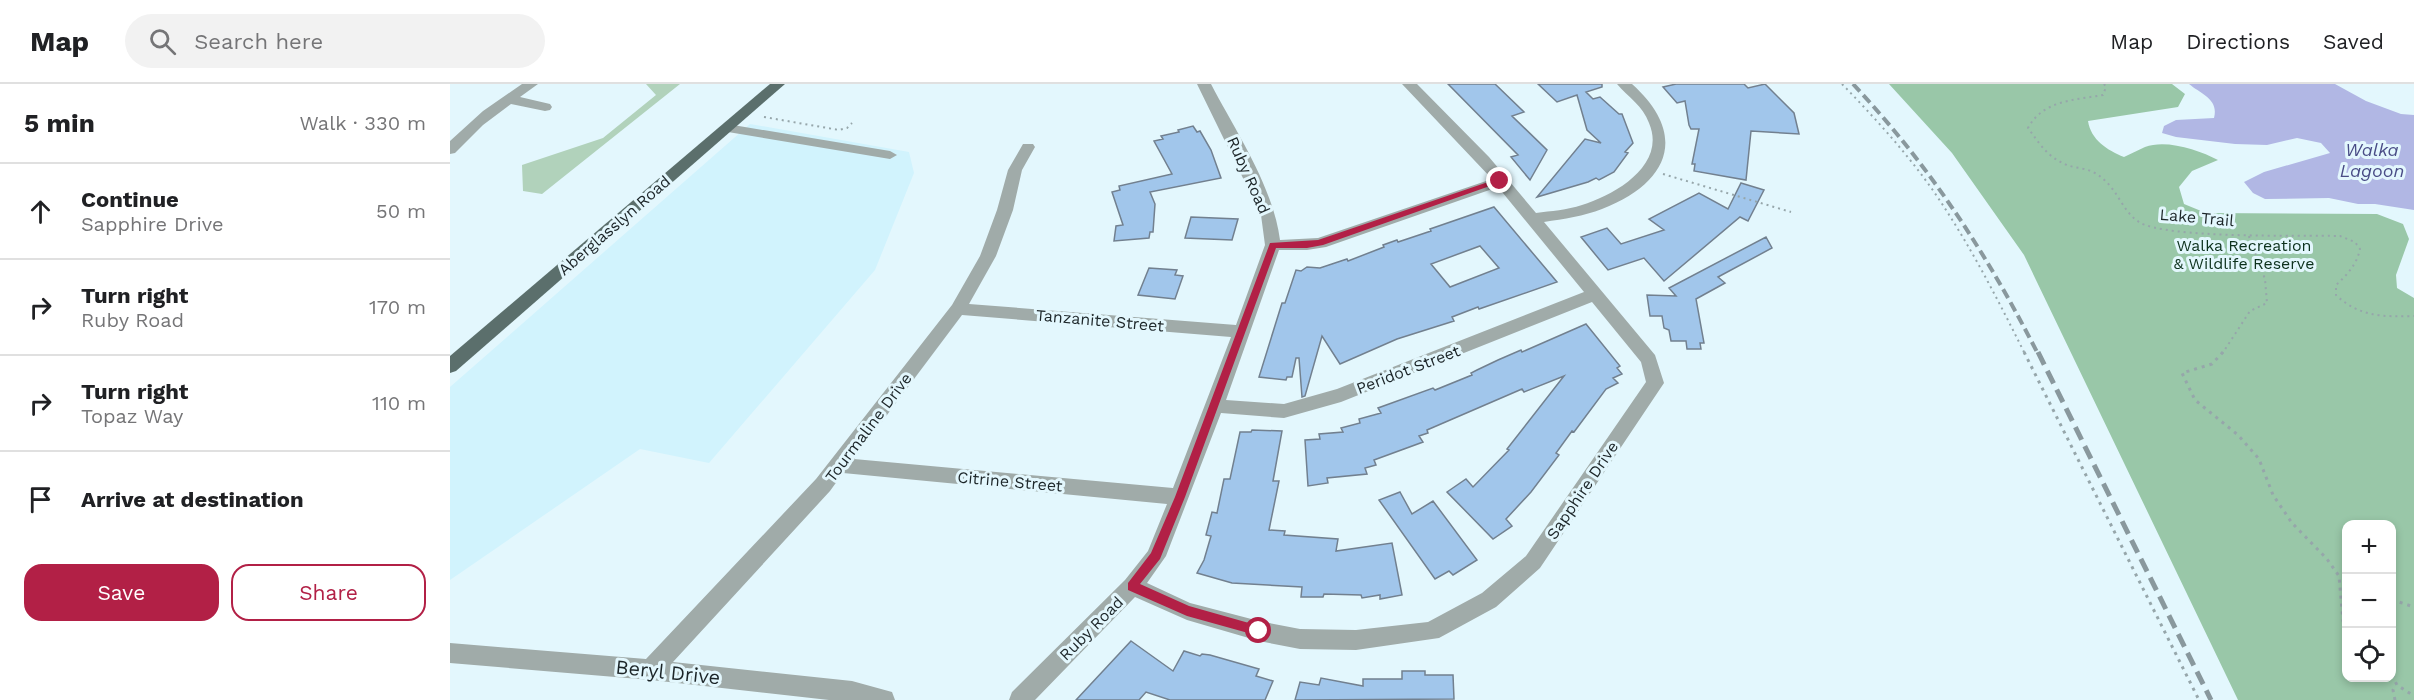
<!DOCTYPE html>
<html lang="en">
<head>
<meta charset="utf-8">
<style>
	:root { --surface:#fff; --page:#f2f2f2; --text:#202124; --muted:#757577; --line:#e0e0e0; --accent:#b22046 }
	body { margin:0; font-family:"Work Sans",sans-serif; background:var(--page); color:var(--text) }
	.controls { position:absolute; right:18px; bottom:18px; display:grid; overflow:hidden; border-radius:12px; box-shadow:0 3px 9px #0003 }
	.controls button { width:54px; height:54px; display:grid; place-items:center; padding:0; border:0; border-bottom:2px solid var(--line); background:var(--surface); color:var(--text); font:30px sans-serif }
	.stop { position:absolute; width:18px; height:18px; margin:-14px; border:4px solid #b22046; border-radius:50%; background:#fff }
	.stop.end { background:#b22046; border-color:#fff; box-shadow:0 2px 6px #0008 }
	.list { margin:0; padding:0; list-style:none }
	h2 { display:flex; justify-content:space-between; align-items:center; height:78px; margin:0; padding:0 24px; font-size:26px }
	h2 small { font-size:20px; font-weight:400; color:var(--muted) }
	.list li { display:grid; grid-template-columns:39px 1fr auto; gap:18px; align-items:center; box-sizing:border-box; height:96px; padding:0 24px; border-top:2px solid var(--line) }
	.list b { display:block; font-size:22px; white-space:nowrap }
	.list p { margin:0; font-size:20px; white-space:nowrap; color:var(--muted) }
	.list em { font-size:20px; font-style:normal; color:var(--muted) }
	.actions { display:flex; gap:12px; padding:18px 24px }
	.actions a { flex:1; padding:14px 0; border:2px solid var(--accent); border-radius:18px; text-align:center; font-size:21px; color:var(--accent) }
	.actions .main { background:var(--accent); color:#fff }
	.icon { flex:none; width:33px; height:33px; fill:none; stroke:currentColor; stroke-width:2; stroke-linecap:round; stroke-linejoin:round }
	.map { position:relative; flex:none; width:1964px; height:616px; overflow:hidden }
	header { display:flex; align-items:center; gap:36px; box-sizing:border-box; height:84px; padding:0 30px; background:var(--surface); border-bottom:2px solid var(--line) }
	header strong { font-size:28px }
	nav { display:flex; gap:33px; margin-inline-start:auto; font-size:21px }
	.search { width:420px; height:54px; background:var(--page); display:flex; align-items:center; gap:15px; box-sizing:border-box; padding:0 21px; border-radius:33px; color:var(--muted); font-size:22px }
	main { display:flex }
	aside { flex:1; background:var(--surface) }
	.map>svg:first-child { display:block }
	.built { fill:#d1f3fd }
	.green { fill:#b1d2bb }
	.forest { fill:#99c7a8; fill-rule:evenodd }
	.water { fill:#b1b7e4 }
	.building { fill:#a1c6eb; stroke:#72808f; stroke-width:1.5; fill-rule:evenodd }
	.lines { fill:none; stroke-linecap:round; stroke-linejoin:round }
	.path-far1 { stroke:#96a6aa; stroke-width:2; stroke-dasharray:2 4; stroke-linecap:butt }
	.path { stroke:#96a6aa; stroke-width:3; stroke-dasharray:3 5; stroke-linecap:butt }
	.minor { fill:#a0aba9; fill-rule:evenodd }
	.major { fill:#5b6f6c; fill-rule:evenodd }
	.rail-far1 { stroke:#89989d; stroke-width:4; stroke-dasharray:10 5; stroke-linecap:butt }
	.rail { stroke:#89989d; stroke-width:5; stroke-dasharray:14 7; stroke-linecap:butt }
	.route { fill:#b22046 }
	.labels { text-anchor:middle; stroke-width:6; stroke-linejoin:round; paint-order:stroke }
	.street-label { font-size:16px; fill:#1c2528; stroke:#e3f7fd }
	.park-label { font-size:16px; fill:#0c311c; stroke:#e3f7fd }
	.water-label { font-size:18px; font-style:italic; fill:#494c86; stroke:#e3f7fd }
	.near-street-label { font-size:20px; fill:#1c2528; stroke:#e3f7fd }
</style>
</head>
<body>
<header>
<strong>Map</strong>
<div class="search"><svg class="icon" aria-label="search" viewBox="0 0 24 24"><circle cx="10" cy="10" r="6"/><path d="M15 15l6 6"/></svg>Search here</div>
<nav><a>Map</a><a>Directions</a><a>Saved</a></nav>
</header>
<main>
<aside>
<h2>5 min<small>Walk · 330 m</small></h2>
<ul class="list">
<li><svg class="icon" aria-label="ahead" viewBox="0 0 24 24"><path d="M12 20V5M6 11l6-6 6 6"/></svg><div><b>Continue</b><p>Sapphire Drive</p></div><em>50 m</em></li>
<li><svg class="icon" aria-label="right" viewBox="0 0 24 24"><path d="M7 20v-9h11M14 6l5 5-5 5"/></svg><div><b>Turn right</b><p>Ruby Road</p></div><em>170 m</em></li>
<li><svg class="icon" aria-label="right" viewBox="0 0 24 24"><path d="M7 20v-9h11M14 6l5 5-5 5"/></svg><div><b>Turn right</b><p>Topaz Way</p></div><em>110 m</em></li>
<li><svg class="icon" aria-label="arrive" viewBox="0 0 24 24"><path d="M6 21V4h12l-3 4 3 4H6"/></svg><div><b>Arrive at destination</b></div></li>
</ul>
<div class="actions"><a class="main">Save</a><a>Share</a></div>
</aside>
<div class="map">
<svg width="1964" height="616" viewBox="0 0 1964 616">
	<rect width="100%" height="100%" fill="#e3f7fd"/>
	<path class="built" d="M300 40 459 68 464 89 425 186 259 379 190 365 0 496V303Z"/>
	<path class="green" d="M196 0H230L92 110 73 107 72 81 153 54 206 11Z"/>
	<path class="forest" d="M1439 0H1722L1735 10 1728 23 1638 37C1641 56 1657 66 1674 73 1681 70 1688 66 1695 63 1716 55 1749 66 1768 76L1742 87 1729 103 1734 120 1756 129 1927 130 1953 140 1959 155 1946 191 1947 204 1964 214V616H1788L1574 171 1502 69ZM1896 440H1942V594H1896Z"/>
	<path class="water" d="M1739 0H1885L1916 17 1951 30 1964 31V126L1925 120H1908L1879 114 1815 115 1803 109 1794 98 1814 88 1880 69 1871 59 1847 54 1817 61 1785 60 1726 53 1712 49 1714 42 1726 36 1764 34C1769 15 1751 10 1739 0Z"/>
	<path class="building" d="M998 0H1045L1074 28 1062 32 1097 66 1080 96 1061 73 1068 71Z
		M1088 0H1152V3L1136 8 1143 15 1150 13 1169 30H1172L1183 59 1175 68 1178 69 1164 88 1149 96 1146 94 1138 98 1087 113 1135 55 1151 59 1137 46 1127 11 1107 18Z
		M1226 0H1294L1298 4 1315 0 1344 29 1349 50 1301 47 1296 96 1244 87 1245 80H1242L1249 45H1241L1239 41 1235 17 1227 19 1213 3Z
		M743 42 747 48 750 47 761 66 771 94 700 108 705 120 703 148H700L699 154 664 157 666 142 673 141 662 108 670 106 669 102 722 90 704 57 713 55 711 52 729 48 728 46Z
		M1291 99 1314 106 1298 137 1290 133 1214 197 1194 174 1158 186 1131 153 1157 144 1171 160 1214 146 1199 135 1249 109 1278 125Z
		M1044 123 1107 198 1029 225 1028 223 1002 233 1004 237 947 255 890 280 872 252 855 312 852 313 849 274H846L842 293H837L836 296 809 293 832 219H835L846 186 851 187 857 183 870 184 897 175 898 177 934 163 933 161 947 156 948 158 981 147 980 145ZM1030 162 1049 184 1000 203 981 180Z
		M741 133 788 135 782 156 735 154Z
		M1316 153 1322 164 1268 193 1275 199 1246 215 1254 259H1250L1251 265H1237L1236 257H1221L1219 246 1214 244 1212 232H1200L1197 211 1226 212 1219 204Z
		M699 184 727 186 725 191 733 192 725 215 688 211Z
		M1136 240 1170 282 1167 284 1172 290 1163 294 1168 299 1156 305 1124 348 1122 347 1106 369 1109 371 1081 408 1056 435 1062 442 1043 455 997 408 1016 395 1023 403 1059 366 1057 365 1114 292 1074 308 1072 305 977 346 978 349 969 352 973 358 924 376 926 381 915 384 917 390 877 394 878 399 858 402 855 356 870 355 869 350 893 348 891 344 910 339 909 335 931 329 928 324 983 304 985 306 1022 291 1021 289 1027 286 1048 276 1071 266 1072 268Z
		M802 346 832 347 823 397H829L819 446 835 447 834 451 888 455 886 467 942 459 952 511 930 515V511L912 514 911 511 874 510 873 513H851L852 503 782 499 747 489 754 476 761 452 756 451 762 428 767 429 774 395H780L790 348H801Z
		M950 408 962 430 983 417 1027 476 1003 491 999 487 985 495 929 416Z
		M681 557 723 587 734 567 750 572 752 570 760 571 809 585 806 592 823 597 815 616H720L696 608 689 616H626Z
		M952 587H975V591H1003L1004 615 845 616 850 598 869 601 871 594 913 602V595H952Z"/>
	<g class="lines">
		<path class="path-far1" d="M1392 0C1424 33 1455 67 1482 105 1518 157 1547 214 1575 270
			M1654 0 1656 3 1653 11C1625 16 1593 16 1578 44 1590 60 1597 73 1617 81 1625 84 1635 84 1643 88 1668 101 1670 126 1689 138 1716 155 1851 151 1890 152L1905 158 1910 165C1907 180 1897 191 1886 201V211C1909 233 1934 233 1964 232
			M314 33 389 46 397 44 402 39
			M1213 90 1341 128
			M1772 270 1800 227 1817 219 1815 195 1798 150"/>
		<path class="path" d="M1574 268 1749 616
			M1773 268 1762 280 1732 289 1745 316 1788 351 1809 375 1823 411 1842 439 1877 475 1889 492 1893 537 1896 544
			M1942 520 1949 518 1964 523
			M1942 591 1947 601 1964 612
			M1945 616 1943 606 1946 601"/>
		<path class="minor" d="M72 0H88L70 13 100 20 102 23 100 26 95 27 61 20 33 41 5 69 0 70V57L33 27Z
			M747 0H761C786 48 823 102 830 156L868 154 1042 95 952 0H967L1039 73 1086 129C1101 127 1117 126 1132 121 1165 111 1217 81 1199 39 1193 22 1178 13 1167 0H1182C1239 51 1219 99 1152 125 1134 132 1114 135 1094 138L1205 271 1214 299 1090 484 1046 523 989 554 906 566 850 565 809 557 737 536 685 513 585 616H559L562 608 675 496 698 467 717 420 393 389 380 407 223 578 402 597 442 608 445 616H379L201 596 0 579V559L196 575 366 395 502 221 530 172 547 126 558 86 573 60H583L585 63 572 86 563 126 546 172 519 220 786 241 815 161 811 131ZM1048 103 1134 208 887 305 834 320 776 316 829 166H857L876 163ZM1142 218 1191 278 1196 298 1076 472 1032 509 978 538 906 546 850 545 809 537 740 519 697 499 716 472 771 329 834 334 891 318ZM512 231 781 253 723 404 404 375Z
			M277 40 440 67 447 71 440 75 272 47 270 44Z"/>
		<path class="major" d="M320 0H335L6 287 0 289V272Z"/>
		<path class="rail-far1" d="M1403 0C1480 82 1537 170 1588 270"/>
		<path class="rail" d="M1588 268 1761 616"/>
	</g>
	<path class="route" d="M1047 95 1054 97 873 161 857 164H826L735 413 710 475 690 500 739 522 813 543V551L809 552 737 532 678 506V499L701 469 725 413 820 159 868 156Z"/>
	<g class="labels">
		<g class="street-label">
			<text transform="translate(799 91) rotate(66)" y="6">Ruby Road</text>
			<text transform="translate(1747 133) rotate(5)" y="6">Lake Trail</text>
			<text transform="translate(164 141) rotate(-41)" y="6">Aberglasslyn Road</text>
			<text transform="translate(650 236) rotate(5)" y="6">Tanzanite Street</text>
			<text transform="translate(958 285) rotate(-21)" y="6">Peridot Street</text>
			<text transform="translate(418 343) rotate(-53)" y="6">Tourmaline Drive</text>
			<text transform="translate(560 397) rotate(5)" y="6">Citrine Street</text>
			<text transform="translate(1132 406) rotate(-56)" y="6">Sapphire Drive</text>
			<text transform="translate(641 544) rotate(-45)" y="6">Ruby Road</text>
		</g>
		<g class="park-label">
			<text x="1794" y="167">Walka Recreation<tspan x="1794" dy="18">&amp; Wildlife Reserve</tspan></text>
		</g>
		<g class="water-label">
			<text x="1922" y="72">Walka<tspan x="1922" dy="21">Lagoon</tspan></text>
		</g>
		<g class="near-street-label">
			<text transform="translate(218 588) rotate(6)" y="7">Beryl Drive</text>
		</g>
	</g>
</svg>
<div class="controls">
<button>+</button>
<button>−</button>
<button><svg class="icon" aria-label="locate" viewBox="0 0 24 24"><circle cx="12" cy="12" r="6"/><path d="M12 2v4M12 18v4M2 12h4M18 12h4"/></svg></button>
</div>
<div class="stop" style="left:809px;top:547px"></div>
<div class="stop end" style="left:1050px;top:97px"></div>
</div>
</main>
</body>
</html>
